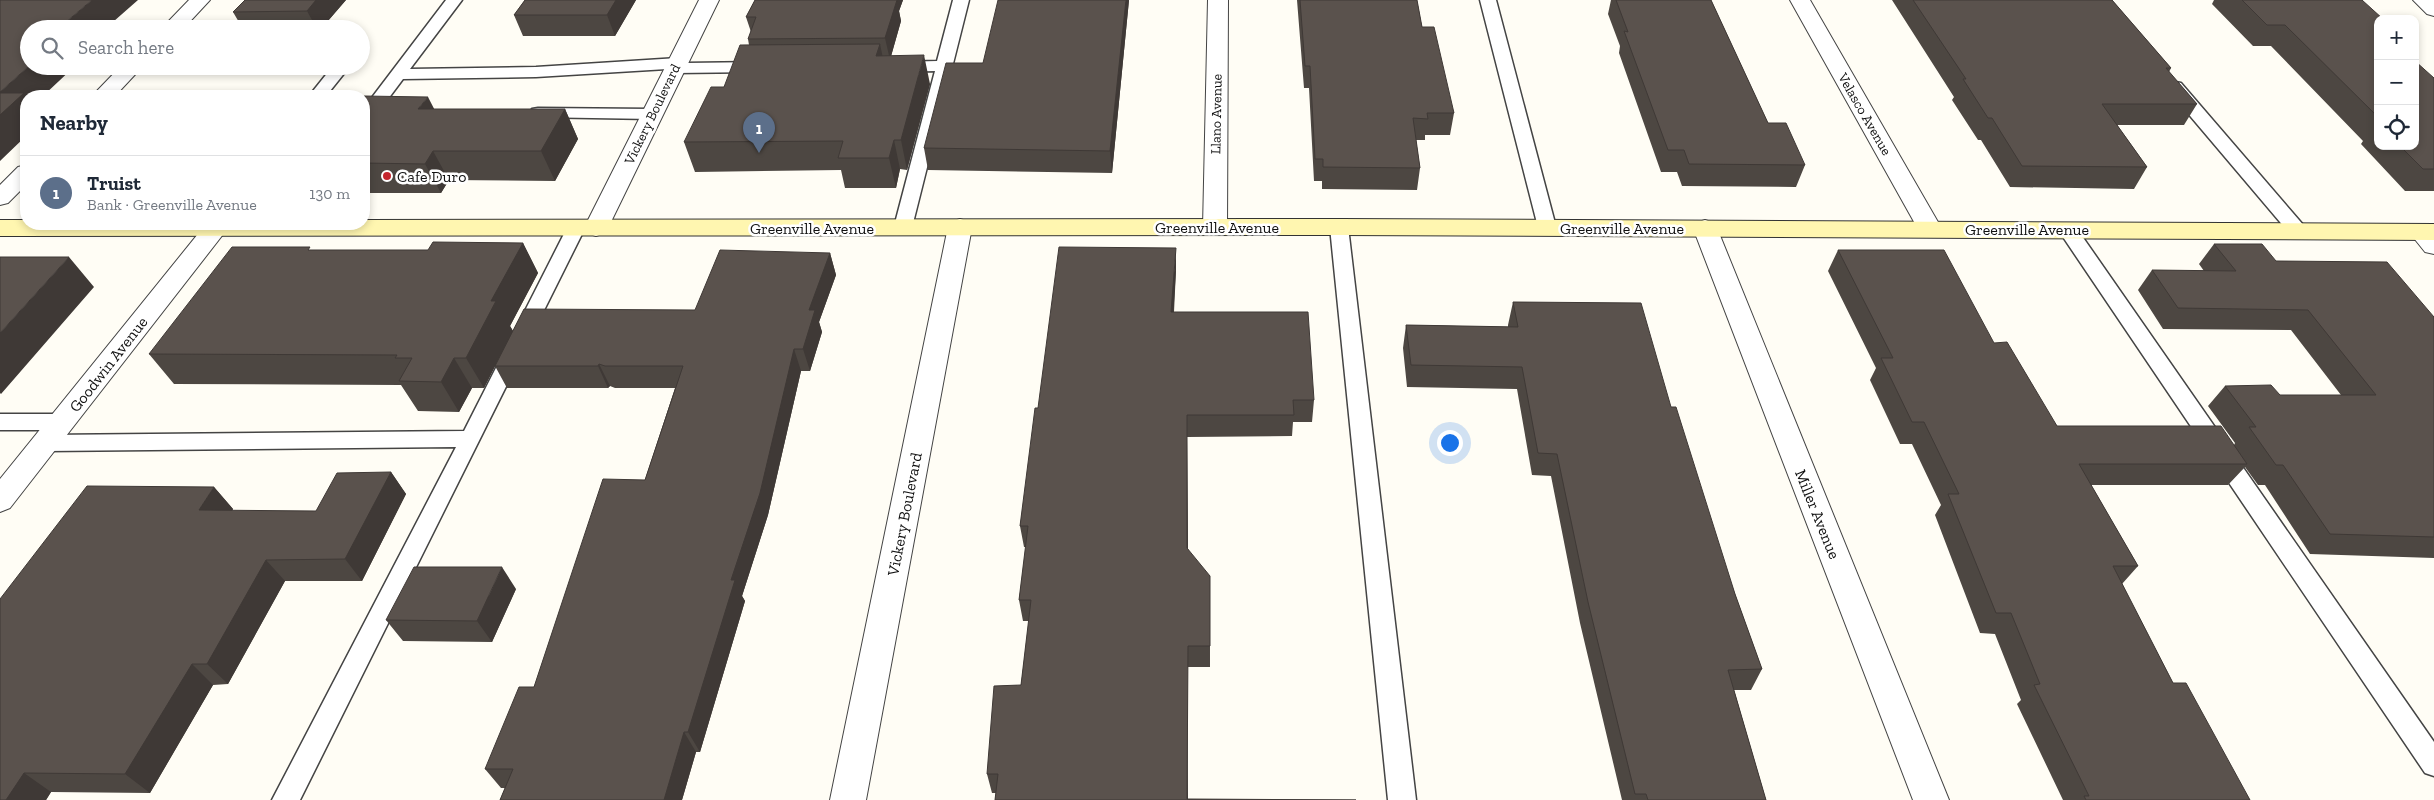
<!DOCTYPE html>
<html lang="en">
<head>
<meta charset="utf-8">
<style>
	:root { --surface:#fff; --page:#f6f6f7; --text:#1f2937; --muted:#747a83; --line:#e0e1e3; --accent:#7c3aed }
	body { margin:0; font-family:"Zilla Slab",serif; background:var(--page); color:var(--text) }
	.controls { position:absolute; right:15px; top:15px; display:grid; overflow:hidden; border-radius:10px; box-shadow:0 2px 8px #0003 }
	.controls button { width:45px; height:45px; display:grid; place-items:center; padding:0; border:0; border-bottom:1px solid var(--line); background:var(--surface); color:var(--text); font:25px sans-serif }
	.you { position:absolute; left:1449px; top:442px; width:18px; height:18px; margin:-12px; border:4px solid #fff; border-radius:50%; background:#1a73e8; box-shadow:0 0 0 8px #1a73e833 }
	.badge { display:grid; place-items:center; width:32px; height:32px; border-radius:50%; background:var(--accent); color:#fff; font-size:16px; font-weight:700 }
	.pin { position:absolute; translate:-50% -41px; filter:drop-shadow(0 1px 2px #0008) }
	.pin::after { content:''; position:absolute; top:26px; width:18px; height:15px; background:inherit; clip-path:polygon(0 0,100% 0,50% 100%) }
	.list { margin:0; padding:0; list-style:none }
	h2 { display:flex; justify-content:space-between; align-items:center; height:65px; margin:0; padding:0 20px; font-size:21px }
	h2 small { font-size:16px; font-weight:400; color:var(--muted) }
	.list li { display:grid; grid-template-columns:32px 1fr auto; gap:15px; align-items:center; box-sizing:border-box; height:75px; padding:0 20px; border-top:1px solid var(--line) }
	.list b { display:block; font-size:19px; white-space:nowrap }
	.list p { margin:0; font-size:16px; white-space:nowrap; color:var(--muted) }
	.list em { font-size:16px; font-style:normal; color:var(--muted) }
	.icon { flex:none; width:28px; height:28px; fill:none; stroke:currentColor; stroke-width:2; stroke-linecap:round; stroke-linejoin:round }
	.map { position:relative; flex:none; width:2434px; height:800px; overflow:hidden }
	.search { position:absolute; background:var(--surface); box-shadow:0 2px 8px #0003; left:20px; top:20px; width:350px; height:55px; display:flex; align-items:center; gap:12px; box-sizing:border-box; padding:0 18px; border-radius:28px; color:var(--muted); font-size:19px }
	.panel { position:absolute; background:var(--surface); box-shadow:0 2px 8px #0003; left:20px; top:90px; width:350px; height:140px; border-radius:20px }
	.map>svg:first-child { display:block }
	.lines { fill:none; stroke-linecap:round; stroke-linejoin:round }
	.service-casing { stroke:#444; stroke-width:3 }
	.minor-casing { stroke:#444; stroke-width:2 }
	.secondary-casing { stroke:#333; stroke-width:2 }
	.service { fill:#fff; fill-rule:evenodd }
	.minor { fill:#fff; fill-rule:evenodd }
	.secondary { fill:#fff6b0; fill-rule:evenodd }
	.wall { fill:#4d4742 }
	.shaded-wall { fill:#3f3936 }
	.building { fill:#5a524d; stroke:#3f3936 }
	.poi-dot { fill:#c4262e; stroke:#fff; stroke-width:2 }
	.labels { text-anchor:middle; stroke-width:5; stroke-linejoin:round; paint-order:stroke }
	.far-street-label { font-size:14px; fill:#111; stroke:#fff }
	.poi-label { font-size:16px; fill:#111; stroke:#fff; text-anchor:start }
	.street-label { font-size:16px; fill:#111; stroke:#fff }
</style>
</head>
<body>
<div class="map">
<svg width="2434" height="800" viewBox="0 0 2434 800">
	<rect width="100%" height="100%" fill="#fffdf5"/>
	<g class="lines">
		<defs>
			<path id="service" d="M446 0H462L410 69 536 67 678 58 686 63 760 62 768 67 760 72 675 73 667 69 536 77 403 79 370 123 364 124V108Z
				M953 0H969L912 227 910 231 903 233 896 231 894 227 935 71 898 72 890 67 898 62 937 61Z
				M1480 0H1496L1556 227 1554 231 1547 233 1540 231 1538 227Z
				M333 66H350L326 96H309Z
				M2175 82 2181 83 2305 227 2307 231 2305 235 2298 237 2291 235 2169 91 2167 87 2169 83Z
				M538 108 652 109 658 110 660 114 658 118 652 119 532 117 530 113 532 109Z
				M1339 221 1346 223 1348 227 1416 800H1388L1330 227 1332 223Z
				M576 222 583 224 585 228 300 800H272L456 447 46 451 38 449 35 443 38 437 46 435 464 431 567 228 569 224Z
				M2068 224 2075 226 2434 742V776L2425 773 2061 234 2059 230 2061 226Z
				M0 414H63L71 416 74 422 71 428 63 430H0Z"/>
			<path id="minor" d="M189 0H210L183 29H161Z
				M699 0H719L608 228 605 233 596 236 587 233 584 228Z
				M1208 0H1228L1227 227 1224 232 1215 235 1206 232 1203 227Z
				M1790 0H1810L1942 229 1939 235 1930 237 1921 235 1918 229Z
				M2413 0H2434V16L2427 14Z
				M121 66H143L115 96H92Z
				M26 165V185L8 203 0 205V185L18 167Z
				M960 219 969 222 972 227 866 800H830L948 227 951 222Z
				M1705 220 1714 223 1717 228 1949 800H1913L1693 228 1696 223Z
				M206 224H225L228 228 10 508 0 512V479Z
				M2421 224 2430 226 2434 231V254L2425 252 2409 232 2412 226Z"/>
			<path id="secondary" d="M1339 219 2434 224V240L1339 235 0 236V220H26V224H364V220Z"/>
		</defs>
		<use href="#service" class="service-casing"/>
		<use href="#minor" class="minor-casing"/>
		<use href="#secondary" class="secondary-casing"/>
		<use href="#service" class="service"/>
		<use href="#minor" class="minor"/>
		<use href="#secondary" class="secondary"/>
	</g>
	<path class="wall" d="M245 0H346L321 29H243L233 12Z
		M525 0H636L615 36H523L514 15Z
		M755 0H903L899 11 901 21 891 56 930 84 907 170 900 169 896 188H845L841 170 695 172 684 142 724 87 749 45 748 39 751 32 746 17Z
		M1129 0 1112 173 928 170 924 148 983 63Z
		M1297 0H1417L1422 27 1454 113 1450 135H1425V140H1416L1420 168 1417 190 1322 189V181H1314L1309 88H1304Z
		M1611 0H1711L1768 123 1805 165 1796 187 1682 186 1677 172H1661L1619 53 1620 46 1608 14Z
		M1892 0H2112L2171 68 2169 72 2197 104 2184 125H2117L2147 167 2134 189 2010 187 1981 140H1978L1952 100 1954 97Z
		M2214 0H2362L2378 19V146H2415L2434 78V191H2405L2361 144 2363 141 2271 46H2253L2212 4Z
		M364 96 434 109H565L578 139 555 181 449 180 441 193H364Z
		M523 243 538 273 510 326 513 331 695 310 830 253 836 275 819 322 822 332 810 371H801L768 515 742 596 745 601 700 752H696L682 800H500L505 788H501L485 769 534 687 645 480 675 388H615L610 386 608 388H507L495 366 484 388H472L459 412 418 411 401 385 174 384 149 354 312 250H428Z
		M2214 244 2276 261 2434 317V558L2310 554 2265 485H2258L2245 467 2228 485H2091L2138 566 2122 584 2173 683 2250 800H2063L2017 704 2021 700 1995 634 1980 633 1935 515 1941 505 1912 444H1900L1870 380 1876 368 1828 271 1838 250 1994 343 2057 426 2234 445 2235 443 2208 406 2225 386 2280 395H2341L2291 330 2163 329 2138 290 2152 270 2204 271 2199 264Z
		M1176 270 1174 312 1314 400 1312 422H1293L1292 436 1187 437 1188 549 1210 597V667H1188L995 800 996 793H992L987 774 1021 685 1029 621H1023L1019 600 1026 547H1024L1020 526 1038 408Z
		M1513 302 1671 407 1735 594 1762 669 1751 690H1734L1766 800H1622L1580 623 1551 476 1532 475 1517 389 1407 387 1403 348 1406 325 1508 327V325Z
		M391 472 406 494 362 581H285L228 684 213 685 150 793 51 792 46 800H0L214 487 233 509 232 511H316Z
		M516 589 492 642 403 641 386 620Z"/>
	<path class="shaded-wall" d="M92 0H138L105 29H61L60 27Z
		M316 0H346L321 29H317L307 11Z
		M616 0H636L615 36 607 15Z
		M892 0H903L899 11 901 21 890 60 885 38Z
		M1126 0H1129L1112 173 1110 151Z
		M880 44 886 73 876 56Z
		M924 55 930 84 907 170 901 140Z
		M29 66H75L43 96H26V136L0 161V92Z
		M428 97 443 126 418 109Z
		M565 109 578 139 555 181 541 151Z
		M894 140 900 169 896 188 889 158Z
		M433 151 449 180 441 193 425 164Z
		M523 243 538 273 510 326 513 331 484 388 466 358 491 301Z
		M1176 248V270L1172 334 1171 312Z
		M830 253 836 275 819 322 822 332 810 371 803 349 809 310Z
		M69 257 94 287 1 394 0 393V333Z
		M794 349 801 371 768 515 742 596 745 601 700 752 688 732Z
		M454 358 472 388 459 412 441 382Z
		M599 364 610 386 608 388 598 366Z
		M1187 415V437L1188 569 1187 548Z
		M391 472 406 494 362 581 345 559Z
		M214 487 233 509 218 532 199 510Z
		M266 560 285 581 228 684 207 664Z
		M502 567 516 589 492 642 477 621Z
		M1188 646V800H1187Z
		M192 664 213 685 150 793 125 774Z
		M684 732 696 752 682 800H664Z
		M24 773 51 792 46 800H6Z"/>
	<path class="building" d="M0 0H92L60 27H72L70 29H29V66L0 92Z
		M245 0H316L307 11 233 12Z
		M525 0H616L607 15H514Z
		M755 0H897L885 38 748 39 756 17H746Z
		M998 0H1126L1110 151 924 148 946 63H983Z
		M1300 0H1417L1422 27H1434L1454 113H1427L1428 119 1413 118 1420 168 1323 167V159H1315L1310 66H1305Z
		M1616 0H1711L1768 123H1786L1805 165 1689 164 1684 150H1668L1624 31 1628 32Z
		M1913 0H2112L2171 68H2166L2197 104H2102L2147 167 2022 166 1992 118H1988L1963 79H1966Z
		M2242 0H2362L2383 19H2378V25H2375L2378 27V117L2285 25H2267Z
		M880 44 876 56 924 55 901 140H894L889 158H838L843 141 684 142 711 87H724L740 45Z
		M2415 61 2434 78V169H2423L2400 146H2415Z
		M0 93H24L0 115Z
		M364 96 428 97 418 109H565L541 151H433L425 164 364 163Z
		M433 242 523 243 491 301H496L466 358H454L441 382 399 381 412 358H395L397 355 149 354 232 247H310L308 250H428Z
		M2214 244H2262L2276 261 2387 262 2434 317V537L2330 534 2283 465H2276L2249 427H2256L2225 386 2271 385 2280 395H2376L2308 310 2178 308 2152 270 2236 271Z
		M1059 247 1176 248 1171 312H1308L1314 400H1293L1294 415H1187V548L1210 576V646H1188L1187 799 1356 800H995L998 774H987L994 686 1021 685 1031 600H1019L1028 526H1020L1035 408H1038Z
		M720 250 830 253 809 310H815L803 349H794L760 493 731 580H735L688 732H684L664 800H500L513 769H485L519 687H534L603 479 645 480 683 366H605L599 364 598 366H495L524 309 695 310Z
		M1838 250H1944L1994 343 2007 342 2057 426H2221L2247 464H2079L2138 566H2113L2173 683H2186L2250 800H2086L2084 796H2089L2034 685 2040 684 2011 613H1996L1948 494H1959L1924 422H1912L1881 358H1893Z
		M0 257H69L0 333Z
		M1513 302 1641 303 1671 407H1676L1735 594 1762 669 1728 670 1766 800H1648L1646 794H1635L1588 602 1557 454 1538 453 1522 367 1411 365 1406 325 1518 327Z
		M391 472 345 559 266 560 207 664H192L125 774 24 773 6 800H0V599L87 486 214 487 199 510 316 511 337 473Z
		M414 567H502L477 621 386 620Z"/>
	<circle class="poi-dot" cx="387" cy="176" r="5"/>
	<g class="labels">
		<g class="far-street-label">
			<text transform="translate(652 114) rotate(-64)" y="5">Vickery Boulevard</text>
			<text transform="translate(1216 114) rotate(-89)" y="5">Llano Avenue</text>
			<text transform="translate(1865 114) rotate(60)" y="5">Velasco Avenue</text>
		</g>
		<g class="poi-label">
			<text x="397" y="182">Cafe Duro</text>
		</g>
		<g class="street-label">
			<text x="1217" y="233">Greenville Avenue</text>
			<text x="812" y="234">Greenville Avenue</text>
			<text x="1622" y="234">Greenville Avenue</text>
			<text x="2027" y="235">Greenville Avenue</text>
			<text transform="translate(108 364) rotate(-52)" y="6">Goodwin Avenue</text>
			<text transform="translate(904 514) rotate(-79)" y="6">Vickery Boulevard</text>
			<text transform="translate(1818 514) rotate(68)" y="6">Miller Avenue</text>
		</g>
	</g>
</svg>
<div class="controls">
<button>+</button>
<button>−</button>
<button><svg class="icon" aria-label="locate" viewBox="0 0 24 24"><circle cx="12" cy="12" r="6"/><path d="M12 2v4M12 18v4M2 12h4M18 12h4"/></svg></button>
</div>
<div class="you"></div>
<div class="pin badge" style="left:759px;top:153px;background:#5c6f8a">1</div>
<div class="search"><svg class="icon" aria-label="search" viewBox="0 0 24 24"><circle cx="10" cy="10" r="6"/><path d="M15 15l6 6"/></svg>Search here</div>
<section class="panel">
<h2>Nearby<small></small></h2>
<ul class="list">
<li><span class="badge" style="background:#5c6f8a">1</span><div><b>Truist</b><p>Bank · Greenville Avenue</p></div><em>130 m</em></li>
</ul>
</section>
</div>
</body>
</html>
